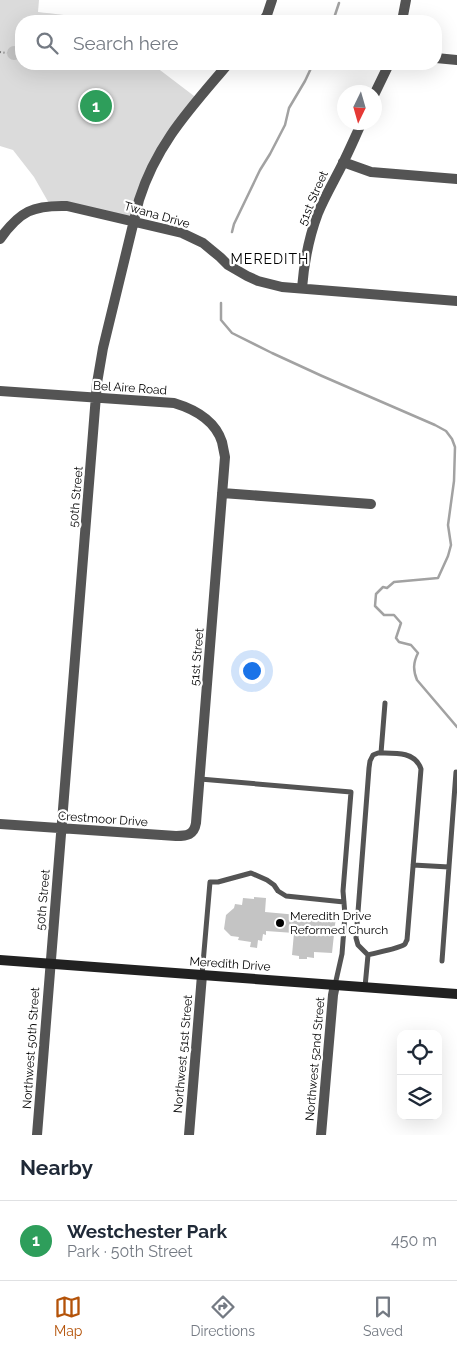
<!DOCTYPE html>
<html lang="en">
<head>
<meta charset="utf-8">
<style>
	:root { --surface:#fff; --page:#f2f2f3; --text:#1f2937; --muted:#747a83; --line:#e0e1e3; --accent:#b45309 }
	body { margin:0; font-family:Raleway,sans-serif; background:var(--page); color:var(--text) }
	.controls { position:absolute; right:15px; bottom:15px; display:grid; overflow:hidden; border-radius:10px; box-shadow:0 5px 20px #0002 }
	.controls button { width:45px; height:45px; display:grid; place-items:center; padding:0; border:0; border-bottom:1px solid var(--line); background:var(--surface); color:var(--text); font:25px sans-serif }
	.compass { position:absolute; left:337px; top:85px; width:45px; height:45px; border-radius:50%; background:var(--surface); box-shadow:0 5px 20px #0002; rotate:185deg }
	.you { position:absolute; left:251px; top:670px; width:18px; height:18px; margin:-12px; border:4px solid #fff; border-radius:50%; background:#1a73e8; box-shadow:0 0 0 8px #1a73e833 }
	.badge { display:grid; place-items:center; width:32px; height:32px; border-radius:50%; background:var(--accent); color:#fff; font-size:16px; font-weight:700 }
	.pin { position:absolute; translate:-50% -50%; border:2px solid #fff; box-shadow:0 1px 5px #0006 }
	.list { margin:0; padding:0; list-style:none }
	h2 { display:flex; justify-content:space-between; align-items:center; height:65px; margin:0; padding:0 20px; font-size:21px }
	h2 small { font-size:16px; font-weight:400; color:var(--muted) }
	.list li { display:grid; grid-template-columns:32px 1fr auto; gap:15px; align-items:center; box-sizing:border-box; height:80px; padding:0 20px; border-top:1px solid var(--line) }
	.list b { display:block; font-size:19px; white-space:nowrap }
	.list p { margin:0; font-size:16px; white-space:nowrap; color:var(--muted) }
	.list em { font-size:16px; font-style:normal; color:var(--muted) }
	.icon { flex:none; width:28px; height:28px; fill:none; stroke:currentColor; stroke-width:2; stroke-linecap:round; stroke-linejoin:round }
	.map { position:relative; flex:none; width:457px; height:1135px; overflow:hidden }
	.search { position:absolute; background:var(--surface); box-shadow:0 5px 20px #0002; left:15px; right:15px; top:15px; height:55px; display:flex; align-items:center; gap:12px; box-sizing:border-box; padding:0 18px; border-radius:20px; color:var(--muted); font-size:19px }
	.sheet { height:145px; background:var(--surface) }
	nav { display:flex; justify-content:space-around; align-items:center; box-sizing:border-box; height:70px; border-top:1px solid var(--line); background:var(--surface); font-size:14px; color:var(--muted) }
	nav a { display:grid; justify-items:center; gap:2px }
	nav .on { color:var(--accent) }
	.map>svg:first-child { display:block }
	.green { fill:#dbdbdb }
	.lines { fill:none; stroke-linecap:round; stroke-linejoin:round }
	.stream { stroke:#a2a2a2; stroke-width:2.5 }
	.building { fill:#c4c4c4 }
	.path { stroke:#767676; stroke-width:2; stroke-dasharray:1 2.5; stroke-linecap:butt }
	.lane { stroke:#545454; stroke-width:5 }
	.street { stroke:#545454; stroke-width:10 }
	.secondary { stroke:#212121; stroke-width:10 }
	.poi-dot { fill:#000; stroke:#fff; stroke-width:2 }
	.labels { text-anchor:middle; stroke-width:4.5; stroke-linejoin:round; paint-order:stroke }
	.street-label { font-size:12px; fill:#000; stroke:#fff }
	.poi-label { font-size:12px; fill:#000; stroke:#fff; text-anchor:start }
	.neighbourhood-label { font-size:14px; letter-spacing:1px; fill:#000; stroke:#fff }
</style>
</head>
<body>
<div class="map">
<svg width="457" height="1135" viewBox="0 0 457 1135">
	<rect width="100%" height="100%" fill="#fff"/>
	<path class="green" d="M0 0H39L38 12C53 14 71 14 85 21H21V64H152L198 99 166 142 134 221 50 205 34 177 13 150 0 146Z"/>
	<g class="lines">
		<path class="stream" d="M333 21 339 3
			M232 232 234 224 260 170 270 154 285 125 289 108 305 81 313 64
			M221 303V320L232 333 272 353 322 376 435 425 446 431 452 439 455 447 454 481 448 525 451 545 448 556 438 578 394 582 387 588 383 587 376 594 375 606 384 615H394L401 623 396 638 399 642 411 645 418 653C413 663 413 670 417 680L457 727"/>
	</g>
	<path class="building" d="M7 53a7 7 0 1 1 14 0a7 7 0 1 1-14 0Z
		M254 897 266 898 265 912 309 916V914L336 916 332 953 314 952V958L307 957V959H299V956L292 955 294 933 266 931V935L263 934 262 941 258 940 257 948 250 947 251 942 238 940 239 937 231 936 224 929 226 915 234 908 235 904 242 905 243 898 254 899Z"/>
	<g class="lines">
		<path class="path" d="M0 52 7 53"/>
		<path class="lane" d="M378 753C394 753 415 751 421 769L407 940C406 941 406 942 405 944 401 948 375 953 368 955L358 945 356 938 369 768 370 761 373 755Z
			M381 753 385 703
			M200 779 351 792 343 891 345 915 342 954 335 985
			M413 865 449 867
			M442 961 456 772
			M202 975 210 882H218L251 873 267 880 274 885 278 891 286 896 344 902
			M365 987 368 955"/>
		<path class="street" d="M263 21 267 15 272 0
			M402 21 406 0
			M436 58 457 60
			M374 95 389 64
			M343 162 371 172 457 179
			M0 239C20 211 33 205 67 206L182 233 203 243 220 257 228 265 247 276 258 281 282 287 457 301
			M302 288C304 263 309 237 318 213 325 196 334 181 342 165 349 151 355 137 362 122
			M0 391 174 403C194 409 215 420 222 442 223 447 224 452 225 457L196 823C194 835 187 836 176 836L0 824
			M222 493 371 504
			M37 1135 97 383 103 348 139 200C157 143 191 108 228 64
			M189 1135 202 975
			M321 1135 333 995 335 985"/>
		<path class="secondary" d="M0 960 457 994"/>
	</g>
	<circle class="poi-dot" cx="280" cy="923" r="5"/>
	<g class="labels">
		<g class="street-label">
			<text transform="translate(313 198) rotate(-67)" y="4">51st Street</text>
			<text transform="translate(157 215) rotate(16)" y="4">Twana Drive</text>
			<text transform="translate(130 388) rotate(4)" y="4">Bel Aire Road</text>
			<text transform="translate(76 497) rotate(-85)" y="4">50th Street</text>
			<text transform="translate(197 657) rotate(-85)" y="4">51st Street</text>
			<text transform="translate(103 819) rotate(4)" y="4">Crestmoor Drive</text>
			<text transform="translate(43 900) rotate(-85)" y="4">50th Street</text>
			<text transform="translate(230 964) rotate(4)" y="4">Meredith Drive</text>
			<text transform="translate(31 1048) rotate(-86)" y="4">Northwest 50th Street</text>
			<text transform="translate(183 1054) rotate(-85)" y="4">Northwest 51st Street</text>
			<text transform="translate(315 1059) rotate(-85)" y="4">Northwest 52nd Street</text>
		</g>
		<g class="poi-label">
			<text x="290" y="920">Meredith Drive<tspan x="290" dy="14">Reformed Church</tspan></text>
		</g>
		<g class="neighbourhood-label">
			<text x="270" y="264">MEREDITH</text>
		</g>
	</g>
</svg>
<div class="controls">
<button><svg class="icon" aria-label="locate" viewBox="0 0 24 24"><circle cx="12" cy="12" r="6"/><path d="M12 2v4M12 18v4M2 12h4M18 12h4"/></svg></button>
<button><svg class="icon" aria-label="layers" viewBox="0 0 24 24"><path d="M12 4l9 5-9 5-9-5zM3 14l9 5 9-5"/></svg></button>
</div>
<svg class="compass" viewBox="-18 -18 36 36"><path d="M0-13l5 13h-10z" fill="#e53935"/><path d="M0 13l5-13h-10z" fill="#747a83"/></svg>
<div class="you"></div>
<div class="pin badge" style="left:96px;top:106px;background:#2e9e5b">1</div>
<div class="search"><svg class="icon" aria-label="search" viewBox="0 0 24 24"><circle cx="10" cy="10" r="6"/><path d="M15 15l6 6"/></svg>Search here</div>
</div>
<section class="sheet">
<h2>Nearby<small></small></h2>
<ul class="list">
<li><span class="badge" style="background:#2e9e5b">1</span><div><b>Westchester Park</b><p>Park · 50th Street</p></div><em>450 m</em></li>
</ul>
</section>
<nav>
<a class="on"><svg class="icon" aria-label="map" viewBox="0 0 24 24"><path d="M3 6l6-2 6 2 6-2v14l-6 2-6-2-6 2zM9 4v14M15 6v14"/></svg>Map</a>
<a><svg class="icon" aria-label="directions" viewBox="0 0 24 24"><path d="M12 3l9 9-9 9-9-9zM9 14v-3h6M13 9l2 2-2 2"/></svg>Directions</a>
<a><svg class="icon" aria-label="saved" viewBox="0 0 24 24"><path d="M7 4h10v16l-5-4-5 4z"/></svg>Saved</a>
</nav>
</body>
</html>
